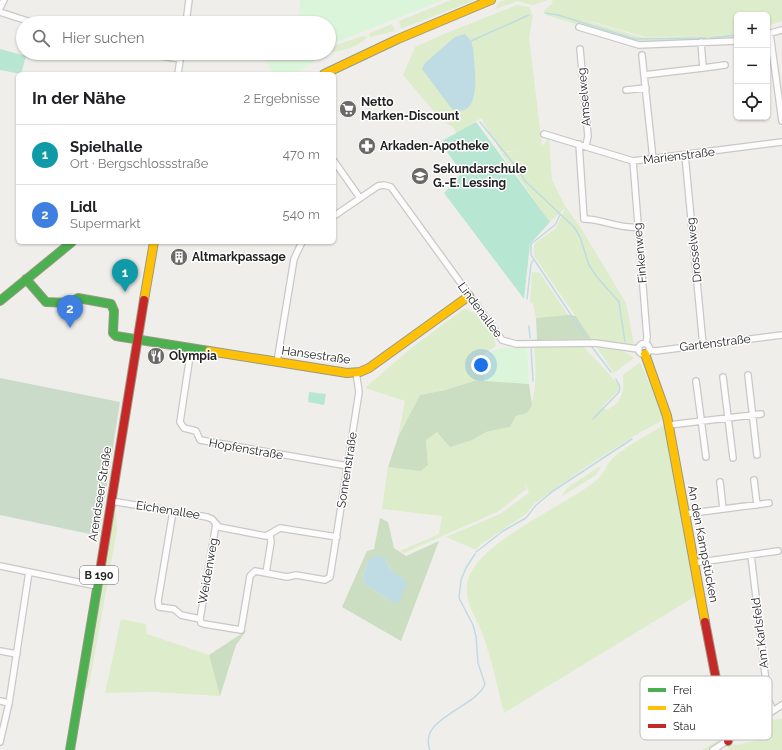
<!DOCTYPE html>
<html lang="de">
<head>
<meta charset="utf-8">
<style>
	:root { --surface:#fff; --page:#f2f2f2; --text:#202124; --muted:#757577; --line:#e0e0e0; --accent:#6a6968 }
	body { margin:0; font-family:Raleway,sans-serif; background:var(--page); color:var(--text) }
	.controls { position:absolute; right:12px; top:12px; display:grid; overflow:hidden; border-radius:6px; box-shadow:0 1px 3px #0004 }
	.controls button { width:36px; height:36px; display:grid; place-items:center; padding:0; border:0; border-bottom:1px solid var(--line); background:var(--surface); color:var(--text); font:20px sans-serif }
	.you { position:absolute; left:481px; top:365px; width:14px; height:14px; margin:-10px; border:3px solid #fff; border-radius:50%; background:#1a73e8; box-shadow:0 0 0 6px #1a73e833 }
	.badge { display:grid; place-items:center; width:26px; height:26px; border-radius:50%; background:var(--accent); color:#fff; font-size:13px; font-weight:700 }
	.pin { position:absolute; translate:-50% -33px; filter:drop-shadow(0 1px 2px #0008) }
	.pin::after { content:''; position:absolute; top:21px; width:14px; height:12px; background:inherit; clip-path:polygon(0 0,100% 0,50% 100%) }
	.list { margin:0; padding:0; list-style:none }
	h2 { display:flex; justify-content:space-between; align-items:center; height:52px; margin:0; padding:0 16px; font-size:17px }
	h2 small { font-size:13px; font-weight:400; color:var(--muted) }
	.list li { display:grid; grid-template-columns:26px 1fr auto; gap:12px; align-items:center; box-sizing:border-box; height:60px; padding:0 16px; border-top:1px solid var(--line) }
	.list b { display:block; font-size:15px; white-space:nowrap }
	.list p { margin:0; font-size:13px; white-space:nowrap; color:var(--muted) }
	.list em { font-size:13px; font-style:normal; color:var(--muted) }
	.icon { flex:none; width:22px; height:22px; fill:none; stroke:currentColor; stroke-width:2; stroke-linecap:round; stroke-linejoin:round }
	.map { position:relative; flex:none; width:782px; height:750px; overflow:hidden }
	.search { position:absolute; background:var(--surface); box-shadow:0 1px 3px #0004; left:16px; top:16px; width:320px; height:44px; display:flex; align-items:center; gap:10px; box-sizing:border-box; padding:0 14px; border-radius:22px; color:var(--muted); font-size:15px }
	.panel { position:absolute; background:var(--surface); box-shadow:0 1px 3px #0004; left:16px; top:72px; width:320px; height:172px; border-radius:6px }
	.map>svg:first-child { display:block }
	.grass { fill:#ddeccb; fill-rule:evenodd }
	.forest { fill:#cbdec1; fill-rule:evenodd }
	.cemetery { fill:#cadbca }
	.park { fill:#daf5da }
	.pitch { fill:#b7e6d2 }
	.water { fill:#bfdbe3 }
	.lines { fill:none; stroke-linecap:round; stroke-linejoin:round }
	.stream { stroke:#bfdbe3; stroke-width:1.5 }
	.street-casing { stroke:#c9c8c7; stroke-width:8 }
	.fast-casing { stroke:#999a82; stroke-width:10 }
	.slow-casing { stroke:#999a82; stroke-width:10 }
	.jam-casing { stroke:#999a82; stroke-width:10 }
	.street { stroke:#fdfcfc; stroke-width:5.5 }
	.fast { stroke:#4caf50; stroke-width:8 }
	.slow { stroke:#ffc107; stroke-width:8 }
	.jam { stroke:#c62828; stroke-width:8 }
	.labels { text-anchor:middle; stroke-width:3; stroke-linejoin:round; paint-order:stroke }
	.shield { fill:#fff; stroke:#646464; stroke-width:1 }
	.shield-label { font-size:11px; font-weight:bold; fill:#222 }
	.street-label { font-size:12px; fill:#222; stroke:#fff }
	.poi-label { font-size:12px; font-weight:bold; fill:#222; stroke:#fff; text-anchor:start }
	.key { fill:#fff; stroke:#bdbdbd; stroke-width:1 }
	.key-label { font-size:11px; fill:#222 }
</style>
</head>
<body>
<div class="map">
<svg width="782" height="750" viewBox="0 0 782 750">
	<rect width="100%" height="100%" fill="#f0eeeb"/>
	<path class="grass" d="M451 0H475L401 29 399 21Z
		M505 0H548L533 5 518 1 495 9 500 2Z
		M552 0H782V21L767 26V15H737V38L641 44 546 15 544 11 553 3ZM590 12V21L649 38 700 35 648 39 590 22Z
		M517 5 529 7 533 16 529 37 542 146 549 138 552 180 565 206 579 225 626 303 634 344 591 339 534 256V244L556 228 565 208 550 222 501 153 521 150 501 152 481 118 457 134 453 127 441 120 403 75 415 47 449 32Z
		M392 24 395 31 371 37 369 35 370 33Z
		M363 36 367 37C360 46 343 51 333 52L332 50 336 45Z
		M532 272 540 273 568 315 536 318 533 304 530 302Z
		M464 309H468L470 312 475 313 494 338 496 346 484 354 487 358 484 381H474L444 390 420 395 398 437 405 401 365 388 410 349Z
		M534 347H584L619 385 618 391 602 407 607 410C623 401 624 393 623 375L640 362 665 419 639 433 584 468 535 503 525 515 480 545 476 550 446 537 500 514 529 493 525 483 526 489 499 511 404 553 400 551 439 534 442 516 382 509 388 467 421 470 428 465 426 439 437 432 472 440 486 432 510 427 516 416 527 413C538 395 536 367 534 347Z
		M597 348 623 351 634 358 614 373Z
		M664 425 667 426 722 728C723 743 717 750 702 750L717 741 720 730 696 596 504 713C497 687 492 659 482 633 476 615 466 607 467 585 470 545 567 505 597 480 604 475 606 464 613 458 628 445 647 435 664 425Z
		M602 465 596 475 561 497 567 488Z
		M116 513 117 530 89 686 83 693 113 515Z
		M121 619 146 624 147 634 209 655 220 696 153 692 105 693Z
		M782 719V750H729L726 744 737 745 758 740 766 720Z"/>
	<path class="forest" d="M568 315 576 316 591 339 537 340 536 318Z
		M474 381H502L529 384 532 405 527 413 516 416 510 427 486 432 472 440 450 447 437 432 426 440 428 465 421 471 388 467 398 437 420 395 445 390Z
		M380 518 388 522 394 548 406 556 439 541 401 641 342 607 367 551 374 549ZM386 559C389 570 393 574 404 579L394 603 366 585 363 577 368 561Z
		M247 630 236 645 220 696 209 655Z"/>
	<path class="cemetery" d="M0 378 120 402 99 536 0 515Z"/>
	<path class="park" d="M300 0H443L329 45V23H254V19L299 16Z
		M261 53H321L313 62 294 74H274Z
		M527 347 529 384 485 381 488 357 486 354 501 348Z"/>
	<path class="pitch" d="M0 49 26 56 21 74 0 70Z
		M476 122 550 222 530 244 524 299 444 193 462 173 440 142Z
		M309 392 326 394 324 405 308 402Z"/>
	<path class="water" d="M465 34 471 41 473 48C474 64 484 121 452 109L422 69 425 63 455 37Z
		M264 53H293C285 63 273 60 264 53Z
		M376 555 386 559C391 578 399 571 407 583L399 603H394L366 585 363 577 368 561Z"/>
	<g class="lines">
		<path class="stream" d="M545 13 558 15 635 39 706 38
			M710 38 737 35
			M471 41 529 15
			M480 122 517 168 525 181 574 227 580 237 589 265 597 277 619 302 625 342
			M560 215 555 225 531 244V255L585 336
			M527 299 531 264 533 260
			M529 326 530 338
			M592 347 611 372
			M531 348 533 381
			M593 419 619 392 620 387 616 379
			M476 552 503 531 526 518 536 505 553 491 632 439
			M430 750C417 718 476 708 485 684L478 663 476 636 473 625 459 598 461 580 466 568 475 554"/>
		<defs>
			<path id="street" d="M0 8 4 0
				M0 12 34 23
				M186 23 189 0
				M579 27 639 45 737 41
				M767 34 782 30
				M770 34 782 121
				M580 49 588 136 586 146
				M142 53 180 59
				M642 55 644 75
				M703 68 725 65
				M178 74 181 53
				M626 90 646 88
				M544 134 633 161 782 142
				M579 144 584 219C603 219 618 229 637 227
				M685 155 703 345
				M653 159 644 75 703 68 701 42
				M334 161 360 198
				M633 161 647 337 646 344
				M334 216 378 186 384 185 391 187 502 340 516 344 595 343 638 349
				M638.5 349a5.5 5.5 0 1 1 11 0a5.5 5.5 0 1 1-11 0Z
				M191 349 180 422 184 428 196 431 200 440 348 466
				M649 350 656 351 782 335
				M277 362 294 259 302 242
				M748 375 757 455
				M723 377 733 458
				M696 381 706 457
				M669 425 761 414
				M754 480 757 505
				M720 482 723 509
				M111 501 207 517 212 519 219 527 266 536 280 528 337 537
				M173 511 158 601 159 607 174 609 181 615 200 619 201 623 204 624 241 630 250 576 255 571 266 573 271 542 270 535
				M685 514 769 503
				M751 555 768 699 773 711
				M694 563 778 551
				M0 566 97 586
				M266 573 287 577 296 575 325 580 330 577 359 392 356 372
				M200 619 216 524
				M0 651 17 654
				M0 701 9 703
				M0 742 9 703 29 572
				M713 750 782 705"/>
			<path id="fast" d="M26 279 46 302 69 303 78 298 111 304 114 311 113 333 116 336 209 351
				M0 301 72 242
				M70 750 100 571"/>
			<path id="slow" d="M324 74 398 39 491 0
				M144 300 154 242
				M209 351 347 373 360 372 369 368 469 296
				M645 354 667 416 705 622"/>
			<path id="jam" d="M100 571 144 300
				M705 622 728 741"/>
		</defs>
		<use href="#street" class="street-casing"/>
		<use href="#fast" class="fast-casing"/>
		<use href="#slow" class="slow-casing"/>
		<use href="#jam" class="jam-casing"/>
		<use href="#street" class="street"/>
		<use href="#fast" class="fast"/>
		<use href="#slow" class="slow"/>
		<use href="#jam" class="jam"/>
	</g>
	<defs>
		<symbol id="supermarket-disc" viewBox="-11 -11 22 22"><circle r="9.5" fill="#6a6968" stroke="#fff"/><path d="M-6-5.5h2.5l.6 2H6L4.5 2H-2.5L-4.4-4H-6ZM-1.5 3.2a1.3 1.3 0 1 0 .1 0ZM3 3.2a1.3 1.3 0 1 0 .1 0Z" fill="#fff"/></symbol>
		<symbol id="pharmacy-disc" viewBox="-11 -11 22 22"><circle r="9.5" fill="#6a6968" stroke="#fff"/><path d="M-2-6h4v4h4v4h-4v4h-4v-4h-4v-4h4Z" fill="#fff"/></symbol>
		<symbol id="school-disc" viewBox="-11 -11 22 22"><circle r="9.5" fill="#6a6968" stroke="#fff"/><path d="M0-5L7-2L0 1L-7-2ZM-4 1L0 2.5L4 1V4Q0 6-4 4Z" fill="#fff"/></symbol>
		<symbol id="building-disc" viewBox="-11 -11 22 22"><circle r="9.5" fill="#6a6968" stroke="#fff"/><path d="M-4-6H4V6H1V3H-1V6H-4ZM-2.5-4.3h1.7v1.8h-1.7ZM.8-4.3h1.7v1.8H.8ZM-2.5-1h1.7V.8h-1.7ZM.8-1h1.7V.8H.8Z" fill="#fff"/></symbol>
		<symbol id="restaurant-disc" viewBox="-11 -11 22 22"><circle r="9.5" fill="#6a6968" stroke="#fff"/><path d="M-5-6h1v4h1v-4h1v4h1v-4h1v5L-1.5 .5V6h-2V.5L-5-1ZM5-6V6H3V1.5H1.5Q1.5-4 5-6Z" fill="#fff"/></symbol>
	</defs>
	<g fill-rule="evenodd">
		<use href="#supermarket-disc" x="338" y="99" width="20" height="20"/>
		<use href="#pharmacy-disc" x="357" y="136" width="20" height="20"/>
		<use href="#school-disc" x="410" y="166" width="20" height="20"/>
		<use href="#building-disc" x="169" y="247" width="20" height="20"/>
		<use href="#restaurant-disc" x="146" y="346" width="20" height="20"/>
	</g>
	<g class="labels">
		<rect class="shield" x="80" y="566" width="38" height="18" rx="3"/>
		<g class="shield-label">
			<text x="99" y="579">B 190</text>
		</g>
		<g class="street-label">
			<text transform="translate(584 97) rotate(-95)" y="4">Amselweg</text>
			<text transform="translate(679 156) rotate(-7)" y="4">Marienstraße</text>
			<text transform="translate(694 250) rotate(-96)" y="4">Drosselweg</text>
			<text transform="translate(640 253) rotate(-95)" y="4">Finkenweg</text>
			<text transform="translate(480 310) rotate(53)" y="4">Lindenallee</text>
			<text transform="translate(715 343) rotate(-7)" y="4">Gartenstraße</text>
			<text transform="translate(316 355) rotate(8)" y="4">Hansestraße</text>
			<text transform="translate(246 449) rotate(10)" y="4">Hopfenstraße</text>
			<text transform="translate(347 470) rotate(-81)" y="4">Sonnenstraße</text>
			<text transform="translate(100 494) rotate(-81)" y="4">Arendseer Straße</text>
			<text transform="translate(168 510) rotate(9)" y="4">Eichenallee</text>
			<text transform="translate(703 544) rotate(79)" y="4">An den Kampstücken</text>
			<text transform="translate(208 571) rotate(-80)" y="4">Weidenweg</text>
			<text transform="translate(760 633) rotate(-97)" y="4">Am Karlsfeld</text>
		</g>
		<g class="poi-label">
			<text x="361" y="106">Netto<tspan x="361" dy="14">Marken-Discount</tspan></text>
			<text x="380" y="150">Arkaden-Apotheke</text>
			<text x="433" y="173">Sekundarschule<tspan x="433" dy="14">G.-E. Lessing</tspan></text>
			<text x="192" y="261">Altmarkpassage</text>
			<text x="169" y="360">Olympia</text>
		</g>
	</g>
	<rect x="640" y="676" width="132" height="64" rx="6" class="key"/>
	<rect x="648" y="688" width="18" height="4" fill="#4caf50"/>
	<rect x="648" y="706" width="18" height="4" fill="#ffc107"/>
	<rect x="648" y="724" width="18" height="4" fill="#c62828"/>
	<g class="key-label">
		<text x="673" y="694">Frei</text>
		<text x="673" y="712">Zäh</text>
		<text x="673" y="730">Stau</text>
	</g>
</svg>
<div class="controls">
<button>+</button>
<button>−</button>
<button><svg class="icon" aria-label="locate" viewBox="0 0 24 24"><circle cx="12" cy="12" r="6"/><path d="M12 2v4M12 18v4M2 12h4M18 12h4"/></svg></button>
</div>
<div class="you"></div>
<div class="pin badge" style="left:125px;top:292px;background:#0f9aa8">1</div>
<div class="pin badge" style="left:70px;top:328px;background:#3f7fe0">2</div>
<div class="search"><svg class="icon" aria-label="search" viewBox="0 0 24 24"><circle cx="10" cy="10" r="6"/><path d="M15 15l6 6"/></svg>Hier suchen</div>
<section class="panel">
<h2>In der Nähe<small>2 Ergebnisse</small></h2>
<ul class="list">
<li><span class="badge" style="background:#0f9aa8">1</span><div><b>Spielhalle</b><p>Ort · Bergschlossstraße</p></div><em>470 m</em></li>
<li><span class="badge" style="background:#3f7fe0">2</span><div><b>Lidl</b><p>Supermarkt</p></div><em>540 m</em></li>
</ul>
</section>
</div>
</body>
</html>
